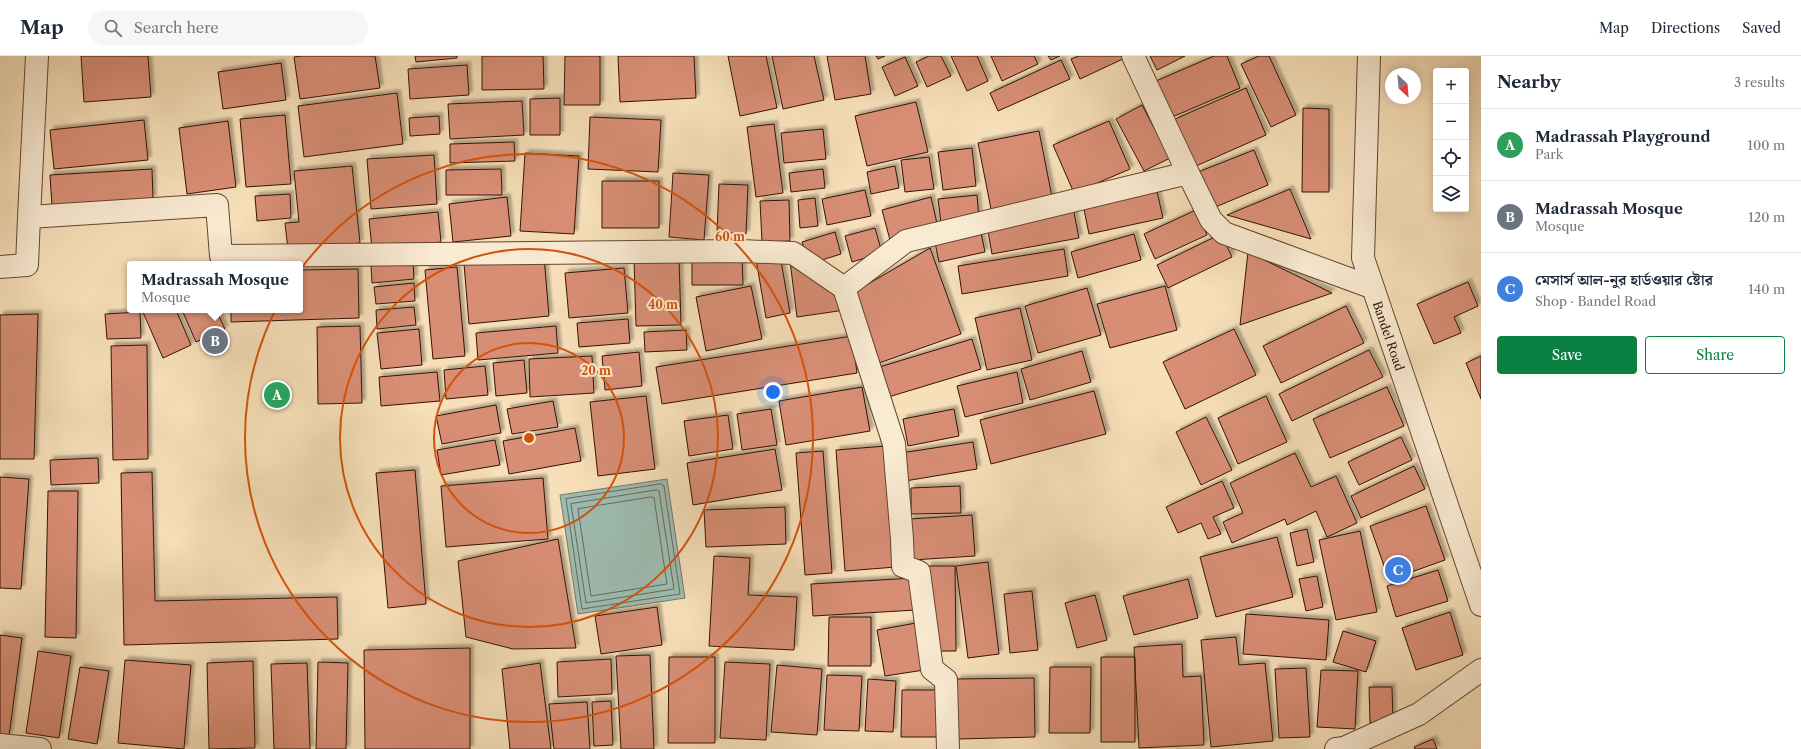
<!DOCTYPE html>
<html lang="en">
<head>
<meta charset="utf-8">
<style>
	:root { --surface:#fff; --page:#f6f6f7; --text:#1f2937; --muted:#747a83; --line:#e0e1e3; --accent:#0b8043 }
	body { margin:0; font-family:"Libre Caslon Text","Noto Serif Bengali",serif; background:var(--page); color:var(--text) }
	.controls { position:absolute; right:12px; top:12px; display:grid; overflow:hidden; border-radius:4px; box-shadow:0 2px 10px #0003 }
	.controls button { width:36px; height:36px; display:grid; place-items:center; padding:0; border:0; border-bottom:1px solid var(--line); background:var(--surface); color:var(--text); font:20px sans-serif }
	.compass { position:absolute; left:1385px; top:12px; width:36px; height:36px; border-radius:50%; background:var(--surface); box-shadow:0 2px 10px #0003; rotate:154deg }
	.you { position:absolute; left:773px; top:336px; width:14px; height:14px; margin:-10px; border:3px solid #fff; border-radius:50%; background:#1a73e8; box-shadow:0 0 0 6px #1a73e833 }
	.badge { display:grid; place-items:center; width:26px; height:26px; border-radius:50%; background:var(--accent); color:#fff; font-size:13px; font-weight:700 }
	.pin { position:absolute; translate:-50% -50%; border:2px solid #fff; box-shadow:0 1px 4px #0006 }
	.popup { position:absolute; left:127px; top:205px; width:176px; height:52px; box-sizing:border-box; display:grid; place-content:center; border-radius:4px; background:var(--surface); filter:drop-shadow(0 1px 3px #0005); font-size:13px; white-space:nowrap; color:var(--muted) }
	.popup b { font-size:15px; color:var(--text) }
	.popup::after { content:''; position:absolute; left:50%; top:100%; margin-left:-8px; border:8px solid transparent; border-top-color:var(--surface) }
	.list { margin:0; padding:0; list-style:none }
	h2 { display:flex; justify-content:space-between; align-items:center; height:52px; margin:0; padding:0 16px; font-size:17px }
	h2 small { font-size:13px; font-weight:400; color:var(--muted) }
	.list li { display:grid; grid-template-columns:26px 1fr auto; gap:12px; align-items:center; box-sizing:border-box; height:72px; padding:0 16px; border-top:1px solid var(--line) }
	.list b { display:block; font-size:15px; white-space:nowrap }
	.list p { margin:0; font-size:13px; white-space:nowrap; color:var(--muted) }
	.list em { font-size:13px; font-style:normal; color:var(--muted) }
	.actions { display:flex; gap:8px; padding:12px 16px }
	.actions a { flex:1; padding:9px 0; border:1px solid var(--accent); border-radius:4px; text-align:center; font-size:14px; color:var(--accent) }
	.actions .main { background:var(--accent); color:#fff }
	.icon { flex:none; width:22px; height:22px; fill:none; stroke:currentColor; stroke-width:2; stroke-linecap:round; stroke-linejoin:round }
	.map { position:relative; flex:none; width:1481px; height:693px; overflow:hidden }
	header { display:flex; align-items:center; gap:24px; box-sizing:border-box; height:56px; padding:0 20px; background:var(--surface); border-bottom:1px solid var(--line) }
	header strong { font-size:19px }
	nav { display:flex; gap:22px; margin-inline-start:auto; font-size:14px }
	.search { width:280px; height:36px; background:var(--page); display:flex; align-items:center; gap:10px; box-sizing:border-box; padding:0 14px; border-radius:22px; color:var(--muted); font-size:15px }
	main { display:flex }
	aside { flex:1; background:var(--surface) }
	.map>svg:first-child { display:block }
	.water { fill:#9dbcb1; stroke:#73786c }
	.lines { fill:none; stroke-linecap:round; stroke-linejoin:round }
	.shore { stroke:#68685a; stroke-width:1 }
	.building { fill:#d88e75; stroke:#331304; filter:url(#shadow) }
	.street-casing { stroke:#644631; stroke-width:24 }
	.street { stroke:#f9ead2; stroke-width:22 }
	.ring { fill:none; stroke:#d6520b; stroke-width:2 }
	.labels { text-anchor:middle; stroke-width:4; stroke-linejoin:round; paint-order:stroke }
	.street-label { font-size:12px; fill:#331304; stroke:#f9ead2 }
	.centre { fill:#d6520b; stroke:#f9ead2; stroke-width:2 }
	.ring-label { font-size:12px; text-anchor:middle; font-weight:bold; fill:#d6520b; stroke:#f9ead2; stroke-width:4; stroke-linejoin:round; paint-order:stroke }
</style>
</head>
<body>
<header>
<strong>Map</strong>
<div class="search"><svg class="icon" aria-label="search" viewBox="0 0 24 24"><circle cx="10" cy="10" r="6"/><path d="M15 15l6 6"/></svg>Search here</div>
<nav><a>Map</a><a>Directions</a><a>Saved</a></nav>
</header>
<main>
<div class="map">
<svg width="1481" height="693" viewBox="0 0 1481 693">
	<defs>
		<filter id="shadow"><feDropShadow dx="3.5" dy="-3.5" stdDeviation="1" flood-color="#0004"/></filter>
	</defs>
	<rect width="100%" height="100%" fill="#f6dfb9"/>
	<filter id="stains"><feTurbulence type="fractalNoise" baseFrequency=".005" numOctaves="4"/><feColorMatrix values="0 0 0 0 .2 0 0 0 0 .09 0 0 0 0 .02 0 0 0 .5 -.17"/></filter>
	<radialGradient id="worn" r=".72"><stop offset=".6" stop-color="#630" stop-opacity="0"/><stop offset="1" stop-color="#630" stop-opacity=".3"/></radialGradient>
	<path class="water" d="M667 423 685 542 578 558 560 439Z"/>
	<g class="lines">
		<path class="shore" d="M661 428 664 430 680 538 582 553 566 443Z
			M657 434 659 435 674 533 586 547 571 448Z
			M652 441 654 442 667 528 591 540 578 453Z"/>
	</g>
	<path class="building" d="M81 0H148L151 41 84 46Z
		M302 0H375L380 32 300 43 294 1Z
		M415 0H457V2L416 6Z
		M482 0H543L544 33 482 34Z
		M565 0H600V49H564Z
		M618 0H694L696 42 620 46Z
		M728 0H766L777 52 740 60Z
		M772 0H814L824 44 783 53Z
		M827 0H865L871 38 835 44Z
		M876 0H885L878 3Z
		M929 0H941L951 20 927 31 916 6Z
		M951 0H977L988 25 967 35Z
		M991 0H1034L1038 8 1002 25Z
		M1048 0H1060L1051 4Z
		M1079 0H1127V1L1080 23 1071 3Z
		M1150 0H1185L1157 14Z
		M1214 0H1227L1240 32 1172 61 1156 25Z
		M1259 0H1269L1296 59 1271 71 1241 8Z
		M905 1 918 30 895 40 882 11Z
		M1061 4 1070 23 998 55 990 37Z
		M281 7 286 44 223 53 218 16Z
		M467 9 469 39 410 43 408 13Z
		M1246 32 1266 79 1196 110 1175 63Z
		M397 37 403 88 304 101 298 50Z
		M560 42V79H530V43Z
		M522 45 524 79 450 83 448 48Z
		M916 46 928 96 867 110 855 60Z
		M1142 49 1170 102 1144 115 1116 63Z
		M1303 52 1329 53V136H1302Z
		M285 59 291 128 246 131 240 63Z
		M439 60 440 78 410 80 409 62Z
		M590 61 661 64 658 116 588 113Z
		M144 64 148 104 54 113 50 74Z
		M228 65 236 131 187 138 179 72Z
		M1109 65 1130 113 1074 137 1053 89Z
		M774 68 783 137 756 141 747 71Z
		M823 73 826 103 784 107 781 77Z
		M1039 75 1052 141 991 153 978 87Z
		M514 86 515 105 450 107V88Z
		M972 92 976 130 943 134 938 96Z
		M1254 94 1268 129 1213 152 1198 116Z
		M525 97 579 100 574 178 520 175Z
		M434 99 437 148 371 153 367 103Z
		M929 101 934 133 905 136 901 104Z
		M352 110 360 187 288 194 285 167 299 166 294 115Z
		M895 110 899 132 871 138 867 116Z
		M152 113 153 143 52 150 50 119Z
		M501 113 502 139H446V114Z
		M823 113 825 132 791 136 789 117Z
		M673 117 709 119 704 184 669 181Z
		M602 125H659V172H602Z
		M719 128 748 129 746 178 717 176Z
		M1156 131 1163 162 1089 178 1083 148Z
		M1290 133 1311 183 1227 159Z
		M865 134 871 160 827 169 822 143Z
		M290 138 291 162 257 165 255 140Z
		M977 139 979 163 941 167 938 143Z
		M507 141 511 180 453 186 449 148Z
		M931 141 938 172 890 184 882 154Z
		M815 142 818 170 800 172 798 144Z
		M789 144 790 185 762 186 760 145Z
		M1073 152 1079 182 992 198 987 170Z
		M1196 154 1207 179 1155 203 1144 178Z
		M438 156 441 186 372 193 369 163Z
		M875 172 882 197 852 206 845 180Z
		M980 172 985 196 939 206 934 182Z
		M835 176 841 198 809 208 802 186Z
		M1134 178 1141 204 1078 222 1071 196Z
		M1221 178 1232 201 1168 232 1157 209Z
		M930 192 961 278 879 307 851 238Z
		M1064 193 1068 220 962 238 958 210Z
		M1248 196 1332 237 1240 269Z
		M780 199 790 257 766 262 756 203Z
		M692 200H742L743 229H692Z
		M544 201 549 260 469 268 464 208Z
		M679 201 681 269 636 270 634 203Z
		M790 205 842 234 845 254 797 261Z
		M413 206 414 223 372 227 371 210Z
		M457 211 465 300 433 303 425 214Z
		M624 212 628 257 569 262 565 217Z
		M358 213 359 262 231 266V254H300V214Z
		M1468 226 1478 250 1454 261 1461 277 1434 288 1417 248Z
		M414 227 415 245 376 248 374 231Z
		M751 230 762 283 706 295 696 241Z
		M1165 230 1177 274 1110 292 1097 248Z
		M1087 232 1101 279 1038 297 1025 250Z
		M1346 250 1364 287 1281 327 1263 290Z
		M414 251 416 269 377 273 376 254Z
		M1020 252 1032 304 987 314 975 262Z
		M142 254H176L191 289 163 302Z
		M182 254H216L225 273 196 286Z
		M140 256 141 282 107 283 105 258Z
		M38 258 34 403H0V259Z
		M628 263 630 287 579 291 577 267Z
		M360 270 362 347 318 348 317 271Z
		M556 270 558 297 478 304 476 277Z
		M419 273 422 309 381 313 377 277Z
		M1234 273 1256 319 1185 353 1163 306Z
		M686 274 687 294 645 296 644 276Z
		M852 280 857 317 662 348 656 311Z
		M972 283 981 313 885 342 876 312Z
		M147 289 148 403 113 404 111 290Z
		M1369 294 1383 321 1292 365 1279 338Z
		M1082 295 1091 326 1030 344 1021 313Z
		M639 296 642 330 605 334 602 300Z
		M592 300 594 337 530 341 529 303Z
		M1481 300V343L1466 307Z
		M524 304 527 337 496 340 493 307Z
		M485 310 488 339 446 343 444 314Z
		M437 316 440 345 381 350 379 321Z
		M1017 316 1023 347 965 361 957 330Z
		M862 331 870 375 786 389 779 345Z
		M1387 331 1404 370 1330 402 1313 363Z
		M1094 335 1106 378 991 408 980 364Z
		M646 340 655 413 598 420 590 346Z
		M1266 340 1287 386 1238 408 1218 362Z
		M553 345 558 371 512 378 507 353Z
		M496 349 501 377 442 388 436 360Z
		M771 353 777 389 742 394 737 358Z
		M954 353 959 380 908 390 903 363Z
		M728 359 733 393 689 400 684 365Z
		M1206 361 1232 414 1201 429 1176 376Z
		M575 372 581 405 509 418 503 385Z
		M1401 381 1412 404 1359 429 1348 406Z
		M495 384 500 409 441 419 437 394Z
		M973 386 977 413 905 425 901 397Z
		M886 390 896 511 845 515 836 394Z
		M775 393 782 434 693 449 687 407Z
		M823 395 832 517 805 519 796 397Z
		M1295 397 1311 431 1336 420 1357 467 1327 481 1316 455 1287 469 1285 463 1232 487 1223 466 1243 457 1230 427Z
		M98 402 99 427 51 429 50 404Z
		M1414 410 1425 433 1361 462 1351 440Z
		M415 414 426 548 388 552 376 417Z
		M152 416 155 545 337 541 338 583 124 589 121 417Z
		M0 421 29 423 21 533 0 532Z
		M543 422 548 483 446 491 441 430Z
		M1222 425 1234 452 1213 461 1221 478 1208 483 1201 467 1178 477 1166 451Z
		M960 430 961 457 911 458V432Z
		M48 435H78L76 582 45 581Z
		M1426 450 1445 504 1389 524 1370 470Z
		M785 451 786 488 706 491 704 454Z
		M972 459 975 500 912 504 910 463Z
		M1307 473 1314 506 1297 510 1290 477Z
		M1360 475 1377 556 1336 564 1319 484Z
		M1277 481 1293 541 1216 561 1200 501Z
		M558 483 576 592 513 593 466 581 458 505Z
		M714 500 750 502 748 539 797 541 794 594 709 590Z
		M988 506 999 598 968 602 956 510Z
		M928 510H955L956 595H929Z
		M1438 514 1448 545 1396 561 1387 530Z
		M1317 520 1323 551 1306 555 1299 523Z
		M914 522 916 554 813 560 811 528Z
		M1188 523 1198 562 1134 579 1123 540Z
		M1032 535 1038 594 1010 597 1004 538Z
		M1095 539 1107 584 1077 592 1065 547Z
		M657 551 662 589 601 598 595 560Z
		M1450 556 1463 599 1416 614 1402 572Z
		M1246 558 1329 564 1326 604 1243 598Z
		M829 561H871V610H828Z
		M916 567 924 614 885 620 877 574Z
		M1343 575 1376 585 1366 616 1333 606Z
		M0 579 22 582 9 680 0 679Z
		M1236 581 1239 609 1265 607 1273 685 1211 691 1201 584Z
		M1182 588 1183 621 1201 620 1204 689 1139 692 1134 591Z
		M470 592V693H365L364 594Z
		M38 595 71 600 59 682 26 677Z
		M650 599 654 693H621L616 600Z
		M669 601H715V687H668Z
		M1101 601H1135V686H1101Z
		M611 603 612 638 558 641 557 606Z
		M125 604 191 609 184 693 118 687Z
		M253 605 255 692 209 693 207 607Z
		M318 606 348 607 346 693H316Z
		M725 606 770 608 766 684 720 682Z
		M307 607 310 693H274L271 608Z
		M540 607 551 693H510L502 613Z
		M777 609 822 613 817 679 771 676Z
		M80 611 109 615 97 688 68 683Z
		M1050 611H1091L1090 677H1049Z
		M1306 612 1310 681 1279 682 1275 613Z
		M1321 614 1358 615 1355 673 1317 671Z
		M827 619 862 620 859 675 824 674Z
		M1034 622 1035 681 958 683 957 623Z
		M868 623 896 625 893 676 865 675Z
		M1369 631H1392L1393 666 1370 667Z
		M902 634H940V681H901Z
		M611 645 613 689 594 690 592 646Z
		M587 646 590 693H554L549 648Z
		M1433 683 1437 693H1415L1414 691Z"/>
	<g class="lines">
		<defs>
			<path id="street" d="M1369 0 1363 202 1481 549
				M1188 117 1211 164 1224 177 1371 231
				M29 161 37 0
				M0 211 27 209 29 161 217 149 221 200 740 195 793 197 844 232 894 388 902 483 903 510 919 516 932 613 946 624 948 693
				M844 232 906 185 1188 117 1133 0
				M0 689 40 693
				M1336 693 1344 692 1419 658 1481 614"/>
		</defs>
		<use href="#street" class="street-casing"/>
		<use href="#street" class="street"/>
	</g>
	<g class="ring">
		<circle cx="529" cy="382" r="95"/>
		<circle cx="529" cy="382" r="189"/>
		<circle cx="529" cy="382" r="284"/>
	</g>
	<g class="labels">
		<g class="street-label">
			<text transform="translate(1388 280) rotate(71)" y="4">Bandel Road</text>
		</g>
	</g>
	<circle cx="529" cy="382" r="6" class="centre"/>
	<g class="ring-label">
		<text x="730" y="185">60 m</text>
		<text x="663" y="253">40 m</text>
		<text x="596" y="319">20 m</text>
	</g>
	<rect width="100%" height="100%" filter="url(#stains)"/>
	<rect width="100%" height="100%" fill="url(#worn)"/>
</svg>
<div class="controls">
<button>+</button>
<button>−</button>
<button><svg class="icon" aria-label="locate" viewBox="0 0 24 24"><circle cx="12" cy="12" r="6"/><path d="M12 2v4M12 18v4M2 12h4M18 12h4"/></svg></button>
<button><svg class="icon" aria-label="layers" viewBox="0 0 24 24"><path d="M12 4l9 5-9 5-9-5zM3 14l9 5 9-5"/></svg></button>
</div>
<svg class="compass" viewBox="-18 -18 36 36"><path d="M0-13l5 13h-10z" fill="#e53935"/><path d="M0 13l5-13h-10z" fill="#747a83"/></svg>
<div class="you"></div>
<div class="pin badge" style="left:277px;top:339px;background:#2e9e5b">A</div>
<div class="pin badge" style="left:215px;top:285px;background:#6b7280">B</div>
<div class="popup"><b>Madrassah Mosque</b>Mosque</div>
<div class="pin badge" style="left:1398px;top:514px;background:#3f7fe0">C</div>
</div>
<aside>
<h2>Nearby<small>3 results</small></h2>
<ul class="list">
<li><span class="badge" style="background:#2e9e5b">A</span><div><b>Madrassah Playground</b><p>Park</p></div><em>100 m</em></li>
<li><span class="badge" style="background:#6b7280">B</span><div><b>Madrassah Mosque</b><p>Mosque</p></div><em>120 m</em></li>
<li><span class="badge" style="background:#3f7fe0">C</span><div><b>মেসার্স আল-নুর হার্ডওয়ার ষ্টোর</b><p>Shop · Bandel Road</p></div><em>140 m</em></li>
</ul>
<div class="actions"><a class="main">Save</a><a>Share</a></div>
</aside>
</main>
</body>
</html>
